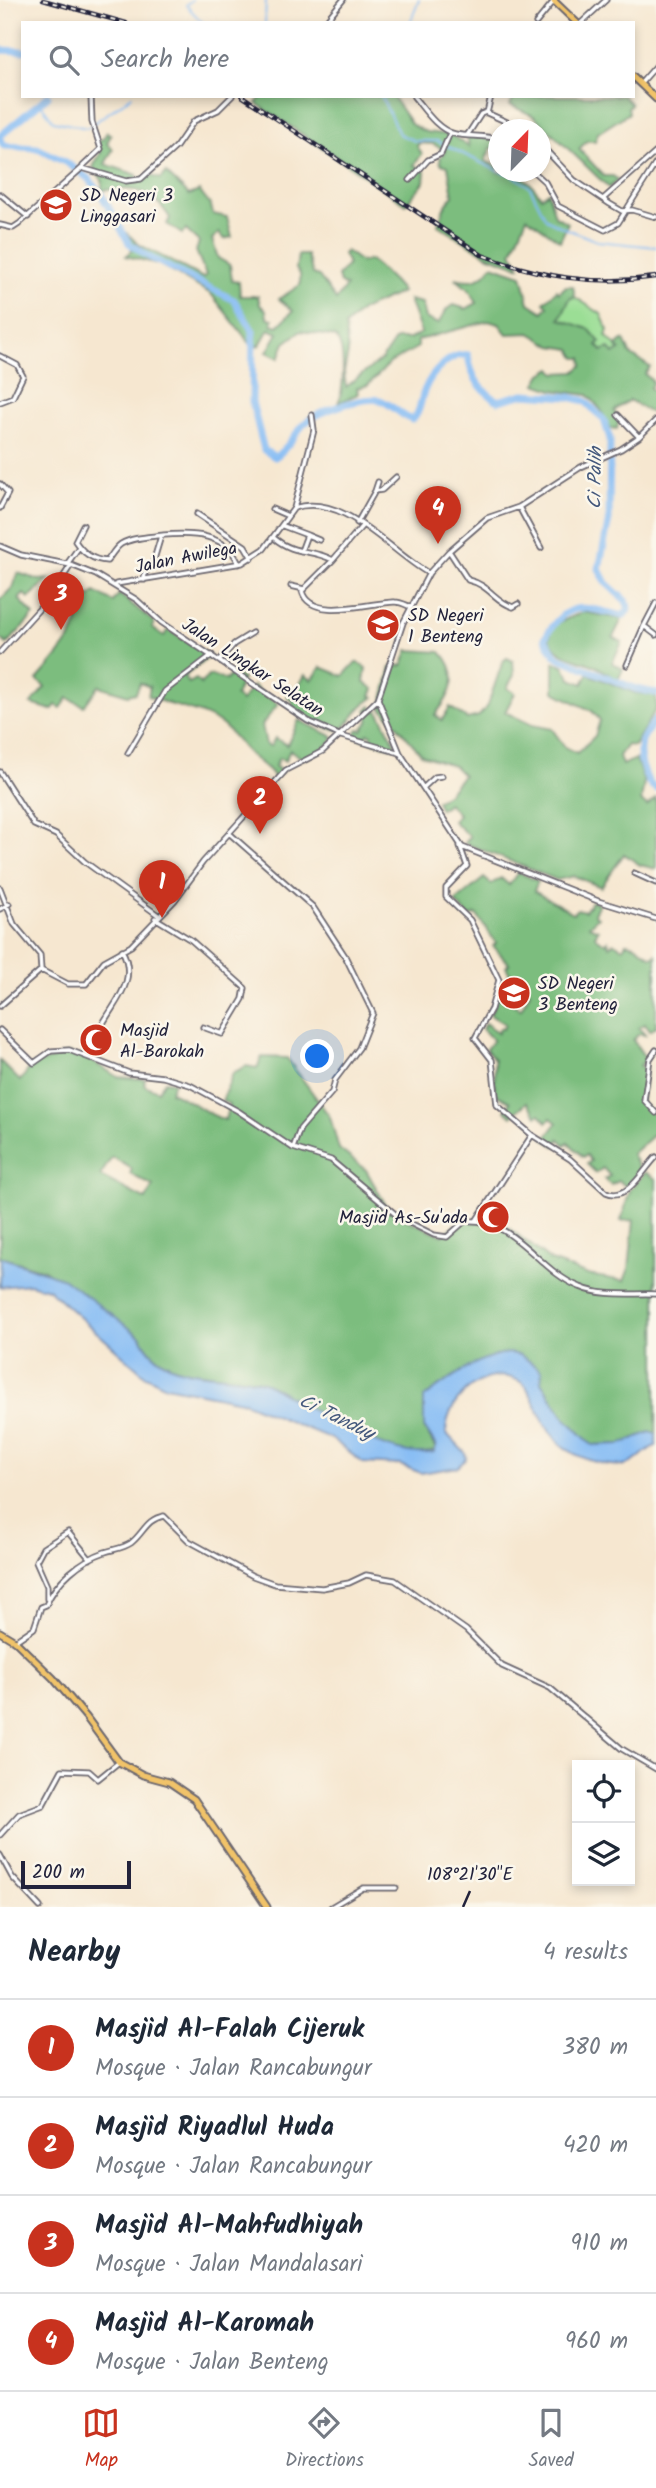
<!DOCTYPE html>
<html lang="en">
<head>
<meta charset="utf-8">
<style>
	:root { --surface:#fff; --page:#f2f2f3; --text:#1f2937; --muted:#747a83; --line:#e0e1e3; --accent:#c8321e }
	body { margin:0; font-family:Kalam,sans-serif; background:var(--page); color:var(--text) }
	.controls { position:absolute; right:21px; bottom:21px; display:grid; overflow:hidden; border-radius:0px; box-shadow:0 4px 10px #0003 }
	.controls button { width:63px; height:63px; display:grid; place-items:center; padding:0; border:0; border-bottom:2px solid var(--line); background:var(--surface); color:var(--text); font:35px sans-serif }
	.compass { position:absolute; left:488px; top:119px; width:63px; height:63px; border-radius:50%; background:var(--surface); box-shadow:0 4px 10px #0003; rotate:23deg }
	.scale { position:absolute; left:21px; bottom:18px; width:110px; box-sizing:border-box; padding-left:7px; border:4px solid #22223b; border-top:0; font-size:19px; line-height:24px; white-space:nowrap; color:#22223b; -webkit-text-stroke:5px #fbf7ec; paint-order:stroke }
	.you { position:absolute; left:318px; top:1057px; width:24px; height:24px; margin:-18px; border:5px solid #fff; border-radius:50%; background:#1a73e8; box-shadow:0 0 0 10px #1a73e833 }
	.badge { display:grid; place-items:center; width:46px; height:46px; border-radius:50%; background:var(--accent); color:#fff; font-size:23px; font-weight:700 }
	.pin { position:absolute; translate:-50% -58px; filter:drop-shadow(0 2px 4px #0008) }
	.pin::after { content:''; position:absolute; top:37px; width:24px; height:21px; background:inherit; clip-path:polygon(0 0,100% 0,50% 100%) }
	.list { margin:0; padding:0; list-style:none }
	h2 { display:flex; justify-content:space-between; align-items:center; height:91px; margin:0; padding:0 28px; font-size:30px }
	h2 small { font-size:23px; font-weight:400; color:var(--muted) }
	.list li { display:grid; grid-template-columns:46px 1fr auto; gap:21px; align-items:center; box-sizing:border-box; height:98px; padding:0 28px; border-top:2px solid var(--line) }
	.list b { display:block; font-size:26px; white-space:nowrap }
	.list p { margin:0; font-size:23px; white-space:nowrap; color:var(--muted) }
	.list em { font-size:23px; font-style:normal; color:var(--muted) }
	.icon { flex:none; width:38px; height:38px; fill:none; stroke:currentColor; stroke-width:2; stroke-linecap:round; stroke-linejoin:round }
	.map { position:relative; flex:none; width:656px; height:1907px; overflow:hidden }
	.search { position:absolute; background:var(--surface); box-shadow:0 4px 10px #0003; left:21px; right:21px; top:21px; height:77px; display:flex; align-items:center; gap:18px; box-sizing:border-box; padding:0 24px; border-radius:0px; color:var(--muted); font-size:26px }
	.sheet { height:483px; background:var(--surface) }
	nav { display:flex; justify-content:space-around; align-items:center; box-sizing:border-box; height:98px; border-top:2px solid var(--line); background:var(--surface); font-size:19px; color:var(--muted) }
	nav a { display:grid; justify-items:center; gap:4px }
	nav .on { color:var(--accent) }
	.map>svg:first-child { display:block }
	.green { fill:#9bde95; stroke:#5e8068; stroke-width:2 }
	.forest { fill:#7cbd7e; stroke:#4f705c; stroke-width:2; fill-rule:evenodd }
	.water { fill:#84bbf4; stroke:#536e98; stroke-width:2 }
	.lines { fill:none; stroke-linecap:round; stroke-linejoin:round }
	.stream { stroke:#84bbf4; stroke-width:2 }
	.river { stroke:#84bbf4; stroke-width:7 }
	.minor-casing { stroke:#6c676f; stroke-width:7 }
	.major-casing { stroke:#6c676f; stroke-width:9 }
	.minor { stroke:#fff; stroke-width:3.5 }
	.major { stroke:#f1c369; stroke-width:5 }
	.rail-casing { stroke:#22223b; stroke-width:4.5 }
	.rail { stroke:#fbf7ec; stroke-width:2; stroke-dasharray:5; stroke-linecap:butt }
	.ticks { fill:none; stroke:#22223b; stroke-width:2.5 }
	.labels { text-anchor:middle; stroke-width:5; stroke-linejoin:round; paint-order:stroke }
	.poi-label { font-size:18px; fill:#22223b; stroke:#fbf7ec; text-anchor:start }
	.street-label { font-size:18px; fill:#22223b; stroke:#fbf7ec }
	.water-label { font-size:19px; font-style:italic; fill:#44587c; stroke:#fbf7ec }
	.ticks-label { font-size:18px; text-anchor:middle; fill:#22223b; stroke:#fbf7ec; stroke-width:5; stroke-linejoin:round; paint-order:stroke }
</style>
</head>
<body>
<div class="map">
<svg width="656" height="1907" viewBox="0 0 656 1907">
	<rect width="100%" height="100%" fill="#fbf7ec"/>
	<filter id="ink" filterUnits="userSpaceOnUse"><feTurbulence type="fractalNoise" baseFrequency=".0143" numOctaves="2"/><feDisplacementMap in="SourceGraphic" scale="14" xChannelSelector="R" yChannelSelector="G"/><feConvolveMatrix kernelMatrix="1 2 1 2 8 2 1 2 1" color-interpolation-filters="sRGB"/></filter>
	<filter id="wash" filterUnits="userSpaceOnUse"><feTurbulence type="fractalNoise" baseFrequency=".00686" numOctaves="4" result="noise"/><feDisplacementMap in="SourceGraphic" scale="28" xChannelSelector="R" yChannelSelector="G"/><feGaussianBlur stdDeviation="1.57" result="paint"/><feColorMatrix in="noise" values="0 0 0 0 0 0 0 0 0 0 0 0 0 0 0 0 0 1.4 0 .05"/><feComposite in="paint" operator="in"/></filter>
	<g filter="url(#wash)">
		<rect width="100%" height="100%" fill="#f6e7d0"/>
		<path class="green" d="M575 297 601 314 608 330 606 336 620 350 614 354 602 351 597 345 600 342 560 319 570 298Z"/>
		<path class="forest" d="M263 96H392L412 125 426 132 451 135 469 147 467 135 498 140V148H491L485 161 498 167V172C520 172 530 180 541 197L548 192 555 216 568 223 560 241 527 217 512 252 520 267 487 255 438 225 444 208 453 195 448 166 441 164 440 158 445 151 433 144 419 143 417 146 422 154 414 165 425 171 424 182 406 204 256 103Z
			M515 96H623L631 104 628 107 629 113 598 133 595 141H587L579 149 604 176H613L618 180 609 188 534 116 510 105Z
			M107 132 111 135 107 143 113 149 105 164 137 175 138 180 149 175 161 179 166 173 189 195 199 191 211 206 213 214 227 217 232 237 224 239 219 233 212 239 218 258 230 265 232 281 239 282 240 296H258L260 305 266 310 267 318 273 319 272 324 278 326 293 311 279 299 300 285V274L296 269 298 255H307L313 274 319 276 336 300 346 286 340 283 338 276 348 264 343 254 346 251 361 262 370 260C380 270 393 278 402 292L362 310 345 326 348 353 344 372 346 387 382 359 396 339H410L421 333 409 300 422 303 425 318 438 324 447 309 454 305 466 309 477 303 469 290 455 278C472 282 482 281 492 265L522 275 529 303 543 312 548 306 544 302 557 290 559 293 566 286H573L575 297 570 298 560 319 589 329 600 342 597 345 602 351 609 348 614 354 620 350 616 346 624 340 630 354 650 367 645 374 653 382 650 388 656 392V416L629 400 614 411 619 419 617 429 609 428 601 410 588 395 553 390 536 384 542 374 552 368 556 373 575 372 583 365 582 358H576L571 349 552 346 530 333 507 334 499 324 488 321 418 340V347L390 363 368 385 357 388 358 394 338 403C344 390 346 347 335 337L301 331 285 343 279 358 267 352 278 333 269 329 260 345 253 347 211 294 158 264 126 256 132 251 128 234 138 244 203 278 206 275 196 251 199 242 186 230 182 234 167 224 170 218C151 188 136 188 102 190V180L93 167 101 152 98 140 103 139Z
			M18 573 39 580 49 579 29 598 24 594 19 599 34 615 7 644 0 638V600L13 587Z
			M76 587 90 597 95 592 113 602 119 594 154 622 152 628 164 636 168 630 210 656 184 677 189 683 196 679 201 684 209 675 226 680 233 672 243 679 235 696 241 701 253 686 278 704 262 725 266 745 271 746 275 738 287 745 299 720 334 737C327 749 316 753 303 759L290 750 285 761 279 758 275 766 282 772 275 778C268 768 261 764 251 756 240 746 233 733 221 724 199 709 171 707 148 696L150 687 140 683 136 693 128 695 99 686 84 706 68 698 61 708 56 705 52 710 31 704 45 687 37 680C52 662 83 632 79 606L66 599Z
			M583 612 622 619 613 637 622 642 612 663 623 669 618 680C610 675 602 669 593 665 577 658 556 657 549 638L555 624Z
			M408 650 441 652C462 675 452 694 435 715L442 720 450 707 467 719 479 716 487 707 503 661 507 658 513 661 514 675 507 688 515 693 505 712 532 725 552 729 565 747 577 753 595 736 600 720 592 711 554 692V662L563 665 571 679 583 684 588 674 635 693 656 695V709L634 746 627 745 619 756 622 765 636 759 644 782 641 801 647 806 656 798V869L640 865 624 854 601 887 574 876 557 880 465 843 470 837 453 821 458 814 448 803 440 809 436 801 448 793 463 775 454 766 422 755 381 707 391 667 403 665Z
			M356 662 366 668 364 682 374 689 371 696 374 697 362 706 342 730 329 729 291 707 293 701 287 697 291 687 296 690 305 675 312 680 321 667 343 676Z
			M371 706 374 711 378 710 396 745 391 747 370 741 372 735 368 733 364 740 354 736 358 729 362 730C366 723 373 721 366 710Z
			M518 872 538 881 534 891 573 913 577 909 585 911 592 901 599 903 594 914 598 917 589 926 598 930 595 936 606 944 608 941 609 946 614 943 623 948 626 943 635 945 652 957 656 954V1027L650 1031 645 1024 639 1028 645 1035 639 1034 633 1040 646 1059 640 1066 646 1071 641 1104 656 1116V1132L632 1154 640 1170 627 1187 619 1181 611 1185 604 1179 610 1176 603 1168 596 1173 587 1164 591 1161 587 1155 583 1157 568 1142 565 1145 559 1139 555 1146 545 1139 557 1123 551 1118 547 1122 540 1114 537 1116 527 1102 512 1116 505 1110 510 1102 495 1094 494 1059 486 1049 493 1040 482 1029 485 1023 498 1033 500 1028 503 1029 505 1024 490 1015 498 995 521 1009 530 992 506 978 510 974 506 967 509 964 493 946 496 943 476 914 470 917 455 902 484 878 491 884 501 878 509 885Z
			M68 1053 85 1057 118 1077 145 1079 144 1085 158 1091 165 1081 174 1082 170 1092C190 1099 205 1114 225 1120L229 1104 222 1101 233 1073 246 1066 257 1068 262 1057 287 1058 330 1117 339 1149 366 1170 387 1207 398 1216 442 1235 462 1220H485L510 1229 551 1261 588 1275 624 1281 629 1268 634 1220 621 1221 630 1190 645 1172 656 1179V1433L650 1432 621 1444 592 1445 565 1418 541 1382 483 1361 438 1387 424 1427 436 1449C402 1471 300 1401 266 1383 225 1369 164 1385 141 1337L44 1270 0 1257V1061L20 1081 32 1065ZM112 1157 132 1169 130 1174 153 1186 146 1200 100 1176Z"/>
		<path class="water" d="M1 1257 64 1279 141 1337C163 1385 225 1369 266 1383 309 1406 386 1462 434 1452L436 1446 424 1427V1398C443 1383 493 1345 519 1355 527 1358 535 1366 542 1371L541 1382 565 1418 592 1445 621 1444 650 1432 656 1434V1446C645 1449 640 1460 629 1464 619 1467 607 1465 597 1462 551 1451 546 1424 526 1386 493 1358 446 1396 446 1433L465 1453 466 1459 458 1467 421 1473 400 1465 363 1463 332 1439 241 1401 166 1386 146 1376 48 1289 30 1284 0 1287Z"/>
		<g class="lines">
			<path class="stream" d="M192 0 186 5 203 23
				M265 23 266 0
				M410 23 419 0
				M381 96 399 134 415 141H437L498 171
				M41 104 53 121 87 128 132 96
				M501 172 511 174 530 187 546 219 562 227 597 241 656 247"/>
			<path class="river" d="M0 50 23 51
				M0 136 48 96
				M0 137 4 146 37 148 67 163 89 179 102 196 129 243 147 256 234 300 253 331 252 402 264 450 275 457C288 449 293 436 303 425 315 412 362 396 380 400 390 403 401 416 412 420 421 412 420 400 425 389 431 374 450 352 468 355 471 376 479 389 498 401L524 394 569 397 585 401 604 420 610 439 609 520 599 569 606 583 626 601 629 609 623 616C584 607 567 598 545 638L555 655 562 659 636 689 656 693
				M656 719C641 738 635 747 644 771 647 779 648 784 656 789"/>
		</g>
	</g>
	<g filter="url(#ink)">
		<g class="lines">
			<defs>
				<path id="minor" d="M324 23 343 0
					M536 23 554 1
					M581 23 606 0
					M641 83 656 66
					M491 96 487 113 525 130
					M414 97C424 109 437 130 455 134 469 137 483 135 498 139
					M468 134 481 114 486 112
					M540 144 574 180 610 204 622 211 632 210 656 217
					M83 166 101 149 92 122 91 96
					M534 172 545 182 558 206 605 230 618 223 656 163
					M410 180 428 160 441 154 450 133
					M0 194 28 217
					M603 199 655 153
					M0 225 13 228 19 224 82 168 126 181 141 179 176 147 194 121 218 110 232 96
					M0 356 17 365 23 376 13 397 0 402
					M618 415 639 437
					M0 484 8 493 0 508
					M375 491 378 482
					M519 507 541 548
					M294 508 314 430 312 415
					M272 509 288 516
					M197 514 245 546 252 558
					M357 523 375 491 382 490 396 477
					M83 525 75 541C83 553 92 560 107 561 111 556 115 548 121 544 133 537 150 537 164 535 193 533 226 533 239 564
					M283 526 307 535 301 551
					M307 535 319 540
					M274 538C296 556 310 548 333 560L362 526
					M0 546 21 555 71 565 96 575 137 600 161 622 308 721 341 736 400 753 462 847 598 901 656 919
					M449 551 468 580C490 585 494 601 513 607L518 604
					M333 560 302 591C310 623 375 601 395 602 401 602 406 605 411 607
					M67 564 79 547
					M144 580 145 572 152 566 161 536
					M116 584 242 563 264 549 294 508C344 492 389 551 428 573
					M291 586 304 589
					M656 603 644 626 656 635
					M0 652 51 596 71 565
					M220 660 234 644 252 633
					M627 665 644 626
					M128 753 165 691 212 655
					M400 753 378 699 403 623 429 573 449 551 487 518 519 507 581 467 621 449 639 437 656 420
					M0 772 34 825 56 835 85 862 158 915
					M423 788 435 777 442 776
					M229 833 313 907 345 956 373 1013 359 1048 335 1080 332 1092 300 1129 293 1148
					M460 846 467 866 446 888V897L470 920 499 980 491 1009 475 1038 492 1060 497 1105 532 1135 476 1221
					M634 873 656 883
					M0 888 14 924 40 955 41 970
					M0 909 9 904
					M155 918 191 940 245 988 243 999 222 1034 203 1027
					M0 1006 41 970 68 984H86L104 961 131 946 175 900 203 862 286 770 323 751 378 699
					M0 1030 34 1063 51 1051 69 1050 129 1073 163 1077 190 1085 238 1111 293 1148 331 1160 400 1218 434 1235 447 1237 465 1221C514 1217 538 1271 580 1287 603 1297 632 1293 656 1294
					M656 1050 650 1059 644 1100 656 1113
					M95 1058 108 1038 100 1029C114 1001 139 982 122 950
					M532 1135 570 1159 606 1192C627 1202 642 1172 656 1157
					M47 1599V1586L36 1561 43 1548 68 1532 90 1559
					M15 1641 34 1628 41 1607 46 1605C56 1581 81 1560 105 1552 114 1549 124 1548 131 1543 144 1533 146 1519 164 1516L189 1541 253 1576 275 1584 322 1588 349 1583 366 1575 395 1580 466 1630 502 1666 550 1688 622 1749 656 1769
					M0 1835 19 1814 43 1805 62 1770 89 1771 98 1779 119 1762
					M0 1855 12 1877 40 1907
					M331 1907 363 1888H396"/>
				<path id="major" d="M553 0 577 23
					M633 77 656 99
					M0 1632 15 1641 53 1678 86 1717 119 1762 143 1775 169 1782 194 1799 267 1907"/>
			</defs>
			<use href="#minor" class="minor-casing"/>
			<use href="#major" class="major-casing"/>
			<use href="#minor" class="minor"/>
			<use href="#major" class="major"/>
			<defs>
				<path id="rail" d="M43 0 126 23
					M242 96 482 255C540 277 594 286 656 277"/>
			</defs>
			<use href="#rail" class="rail-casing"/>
			<use href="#rail" class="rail"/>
		</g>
	</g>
	<path class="ticks" d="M463 1907 470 1891"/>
	<defs>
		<symbol id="school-disc" viewBox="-11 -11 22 22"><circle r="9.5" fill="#c8321e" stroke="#fbf7ec"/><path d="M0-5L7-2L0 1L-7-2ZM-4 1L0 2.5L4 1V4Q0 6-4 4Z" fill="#fff"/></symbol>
		<symbol id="mosque-disc" viewBox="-11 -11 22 22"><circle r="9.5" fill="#c8321e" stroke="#fbf7ec"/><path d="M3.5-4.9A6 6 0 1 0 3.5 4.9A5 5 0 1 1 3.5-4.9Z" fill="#fff"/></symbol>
	</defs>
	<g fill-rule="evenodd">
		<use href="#school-disc" x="37" y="186" width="38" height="38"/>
		<use href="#school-disc" x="364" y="606" width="38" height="38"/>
		<use href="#school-disc" x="495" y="974" width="38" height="38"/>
		<use href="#mosque-disc" x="77" y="1021" width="38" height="38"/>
		<use href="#mosque-disc" x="474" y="1198" width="38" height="38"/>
	</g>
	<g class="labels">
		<g class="poi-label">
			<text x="80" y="201">SD Negeri 3<tspan x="80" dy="21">Linggasari</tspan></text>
			<text x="408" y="621">SD Negeri<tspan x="408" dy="21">1 Benteng</tspan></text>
			<text x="538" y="989">SD Negeri<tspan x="538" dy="21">3 Benteng</tspan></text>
			<text x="120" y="1036">Masjid<tspan x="120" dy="21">Al-Barokah</tspan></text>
			<text x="468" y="1223" text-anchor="end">Masjid As-Su'ada</text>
		</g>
		<g class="street-label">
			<text transform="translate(186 557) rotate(-11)" y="6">Jalan Awilega</text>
			<text transform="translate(253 667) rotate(33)" y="6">Jalan Lingkar Selatan</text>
		</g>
		<g class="water-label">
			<text transform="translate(594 478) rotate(-89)" y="7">Ci Palih</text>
			<text transform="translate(337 1416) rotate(26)" y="7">Ci Tanduy</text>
		</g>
	</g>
	<g class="ticks-label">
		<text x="470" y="1880">108°21'30"E</text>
	</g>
</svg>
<div class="controls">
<button><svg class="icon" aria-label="locate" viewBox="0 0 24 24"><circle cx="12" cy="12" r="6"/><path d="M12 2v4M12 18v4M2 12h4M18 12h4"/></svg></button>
<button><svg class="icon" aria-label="layers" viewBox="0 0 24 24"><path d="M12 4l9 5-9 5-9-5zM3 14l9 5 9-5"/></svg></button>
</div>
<svg class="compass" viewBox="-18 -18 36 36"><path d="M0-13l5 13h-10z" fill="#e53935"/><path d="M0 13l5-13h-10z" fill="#747a83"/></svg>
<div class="scale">200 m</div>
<div class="you"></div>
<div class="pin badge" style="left:162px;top:918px">1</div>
<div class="pin badge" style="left:260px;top:834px">2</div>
<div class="pin badge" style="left:61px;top:630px">3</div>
<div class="pin badge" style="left:438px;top:544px">4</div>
<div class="search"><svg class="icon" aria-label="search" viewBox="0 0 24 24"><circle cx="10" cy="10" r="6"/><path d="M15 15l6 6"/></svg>Search here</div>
</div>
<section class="sheet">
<h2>Nearby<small>4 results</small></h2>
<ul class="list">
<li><span class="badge">1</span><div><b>Masjid Al-Falah Cijeruk</b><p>Mosque · Jalan Rancabungur</p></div><em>380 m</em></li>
<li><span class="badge">2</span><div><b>Masjid Riyadlul Huda</b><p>Mosque · Jalan Rancabungur</p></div><em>420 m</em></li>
<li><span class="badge">3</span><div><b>Masjid Al-Mahfudhiyah</b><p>Mosque · Jalan Mandalasari</p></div><em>910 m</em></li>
<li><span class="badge">4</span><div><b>Masjid Al-Karomah</b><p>Mosque · Jalan Benteng</p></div><em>960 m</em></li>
</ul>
</section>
<nav>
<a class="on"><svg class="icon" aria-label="map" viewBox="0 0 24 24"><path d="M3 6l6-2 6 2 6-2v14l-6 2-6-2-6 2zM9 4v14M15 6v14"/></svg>Map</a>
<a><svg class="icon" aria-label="directions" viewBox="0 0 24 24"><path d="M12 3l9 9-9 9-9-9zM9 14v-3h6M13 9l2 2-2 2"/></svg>Directions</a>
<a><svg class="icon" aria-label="saved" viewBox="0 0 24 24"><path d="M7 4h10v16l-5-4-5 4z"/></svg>Saved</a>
</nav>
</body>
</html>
